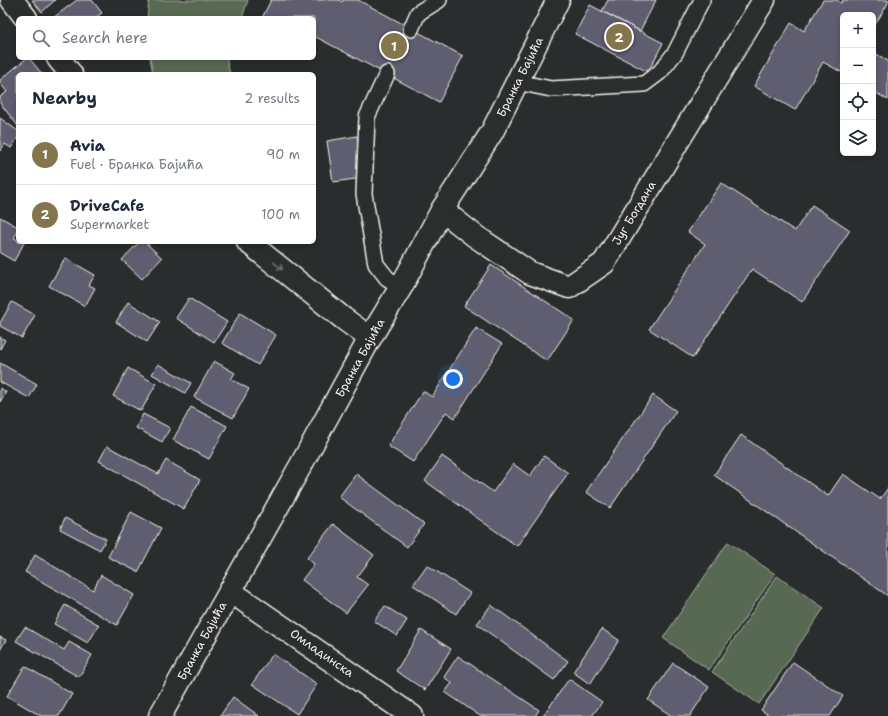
<!DOCTYPE html>
<html lang="en">
<head>
<meta charset="utf-8">
<style>
	:root { --surface:#fff; --page:#f6f6f7; --text:#1f2937; --muted:#747a83; --line:#e0e1e3; --accent:#84754c }
	body { margin:0; font-family:"Shantell Sans",sans-serif; background:var(--page); color:var(--text) }
	.controls { position:absolute; right:12px; top:12px; display:grid; overflow:hidden; border-radius:6px; box-shadow:0 2px 6px #0003 }
	.controls button { width:36px; height:36px; display:grid; place-items:center; padding:0; border:0; border-bottom:1px solid var(--line); background:var(--surface); color:var(--text); font:20px sans-serif }
	.you { position:absolute; left:453px; top:379px; width:14px; height:14px; margin:-10px; border:3px solid #fff; border-radius:50%; background:#1a73e8; box-shadow:0 0 0 6px #1a73e833 }
	.badge { display:grid; place-items:center; width:26px; height:26px; border-radius:50%; background:var(--accent); color:#fff; font-size:13px; font-weight:700 }
	.pin { position:absolute; translate:-50% -50%; border:2px solid #fff; box-shadow:0 1px 4px #0006 }
	.list { margin:0; padding:0; list-style:none }
	h2 { display:flex; justify-content:space-between; align-items:center; height:52px; margin:0; padding:0 16px; font-size:17px }
	h2 small { font-size:13px; font-weight:400; color:var(--muted) }
	.list li { display:grid; grid-template-columns:26px 1fr auto; gap:12px; align-items:center; box-sizing:border-box; height:60px; padding:0 16px; border-top:1px solid var(--line) }
	.list b { display:block; font-size:15px; white-space:nowrap }
	.list p { margin:0; font-size:13px; white-space:nowrap; color:var(--muted) }
	.list em { font-size:13px; font-style:normal; color:var(--muted) }
	.icon { flex:none; width:22px; height:22px; fill:none; stroke:currentColor; stroke-width:2; stroke-linecap:round; stroke-linejoin:round }
	.map { position:relative; flex:none; width:888px; height:716px; overflow:hidden }
	.search { position:absolute; background:var(--surface); box-shadow:0 2px 6px #0003; left:16px; top:16px; width:300px; height:44px; display:flex; align-items:center; gap:10px; box-sizing:border-box; padding:0 14px; border-radius:6px; color:var(--muted); font-size:15px }
	.panel { position:absolute; background:var(--surface); box-shadow:0 2px 6px #0003; left:16px; top:72px; width:300px; height:172px; border-radius:6px }
	.map>svg:first-child { display:block }
	.green { fill:#586952; stroke:#a6ad9d }
	.building { fill:#5e5d6f; stroke:#f4f1e8 }
	.lines { fill:none; stroke-linecap:round; stroke-linejoin:round }
	.lane-casing { stroke:#f4f1e8; stroke-width:18 }
	.street-casing { stroke:#f4f1e8; stroke-width:25 }
	.secondary-casing { stroke:#f4f1e8; stroke-width:25 }
	.lane { stroke:#2a2d2e; stroke-width:15 }
	.street { stroke:#2a2d2e; stroke-width:22 }
	.secondary { stroke:#2a2d2e; stroke-width:22 }
	.oneway { stroke:#71726f }
	.labels { text-anchor:middle; stroke-width:3; stroke-linejoin:round; paint-order:stroke }
	.street-label { font-size:12px; fill:#f4f1e8; stroke:#2a2d2e }
</style>
</head>
<body>
<div class="map">
<svg width="888" height="716" viewBox="0 0 888 716">
	<rect width="100%" height="100%" fill="#2a2d2e"/>
	<filter id="ink" filterUnits="userSpaceOnUse"><feTurbulence type="fractalNoise" baseFrequency=".025" numOctaves="2"/><feDisplacementMap in="SourceGraphic" scale="8" xChannelSelector="R" yChannelSelector="G"/><feConvolveMatrix kernelMatrix="1 2 1 2 8 2 1 2 1" color-interpolation-filters="sRGB"/></filter>
	<g filter="url(#ink)">
		<path class="green" d="M149 0H248L242 18H147Z
			M150 58H228L227 62 230 74H153Z
			M728 542 775 574 709 670 663 638Z
			M777 576 824 608 759 704 712 672Z"/>
		<path class="building" d="M32 0H55L42 12Z
			M77 0H92L102 13 95 18H53Z
			M271 0H339L342 2 343 0H358L463 56 439 102 314 36V18H262Z
			M608 0H656L640 31 602 11Z
			M823 0H837L841 3 843 0H888V3L873 28V15H843V73L823 62 795 110 754 86 791 23 804 31Z
			M590 5 663 43 648 72 575 34Z
			M873 52 888 61V100L873 91Z
			M27 58H29L42 74H18V126L0 103V97L7 92 0 83V80Z
			M0 118 18 131V137L11 148 5 144 0 151Z
			M357 136 363 178 333 182 327 141Z
			M721 183 795 231 812 205 850 230 802 302 752 269 693 358 649 329 705 244 688 232Z
			M0 217 18 227V231L14 238 18 240V242L24 243 14 261 0 253Z
			M139 242H145L162 258 142 279 122 260Z
			M65 258 95 275 89 285 95 288 85 306 49 286Z
			M491 265 574 320 547 361 464 306Z
			M189 298 227 322 214 342 176 318Z
			M12 302 35 315 22 338 0 326V323Z
			M128 302 160 322 147 342 116 322Z
			M240 313 276 335 258 365 222 343Z
			M476 328 502 344 455 418 446 412 413 462 388 446 423 391 432 397Z
			M0 337 5 340 0 349Z
			M214 361 235 373 231 379 249 389 233 418 194 397Z
			M0 363 37 384 29 398 0 382Z
			M158 364 191 383 185 393 152 374Z
			M128 368 156 384 141 411 113 396Z
			M0 388 6 392 0 402Z
			M653 395 676 411 610 508 586 492Z
			M191 407 227 426 209 459 173 440Z
			M143 414 170 428 162 442 136 428Z
			M741 435 828 496 843 474 880 499 888 488V596L714 475Z
			M107 446 158 474 166 460 200 480 184 509 99 461Z
			M442 456 493 492 513 464 530 476 544 456 568 473 517 546 425 481Z
			M356 474 424 524 407 547 339 497Z
			M131 512 161 528 138 572 108 557Z
			M65 518 106 539 100 550 60 529Z
			M333 524 374 555 357 577 368 585 346 613 302 580 314 564 307 558Z
			M35 555 93 590 101 575 134 595 117 625 25 572Z
			M427 565 470 593 456 614 413 585Z
			M65 605 99 625 88 643 54 624Z
			M491 605 568 661 554 680 477 624Z
			M385 606 407 620 397 636 374 621Z
			M25 627 64 650 69 642 92 655 79 677 16 641Z
			M602 629 619 640 590 684 573 672Z
			M421 630 451 649 425 690 396 671Z
			M0 637 6 640 0 650Z
			M273 654 317 684 297 714 252 684Z
			M458 656 539 710 535 716H480L445 692 452 683 444 677Z
			M793 662 843 696 830 716H770L761 710Z
			M673 663 709 687 690 716H672L648 700Z
			M25 666 72 694 59 716H41L7 696Z
			M569 679 602 702 592 716H543Z
			M233 697 259 716H220Z"/>
		<g class="lines">
			<defs>
				<path id="lane" d="M411 29 418 13 439 0
					M387 74 367 117 364 194 376 264 387 278 401 287
					M517 82 551 89 644 84 660 72 675 53 702 0"/>
				<path id="street" d="M12 0 26 18
					M58 58 71 74
					M442 210 475 236 530 273 569 287 604 263 764 0
					M248 242 344 319 370 338
					M230 591 412 716"/>
				<path id="secondary" d="M160 716 301 465 370 338 401 287 442 210 492 132 558 0"/>
			</defs>
			<use href="#lane" class="lane-casing"/>
			<use href="#street" class="street-casing"/>
			<use href="#secondary" class="secondary-casing"/>
			<use href="#lane" class="lane"/>
			<use href="#street" class="street"/>
			<use href="#secondary" class="secondary"/>
		</g>
		<defs><path id="oneway-shaft" d="M-6 0H5M1.5-3L5.5 0L1.5 3" fill="none" stroke-width="1.6" stroke-linecap="round" stroke-linejoin="round"/></defs>
		<use class="oneway" href="#oneway-shaft" transform="translate(278 266) rotate(39)"/>
	</g>
	<g class="labels">
		<g class="street-label">
			<text transform="translate(520 77) rotate(-63)" y="4">Бранка Бајића</text>
			<text transform="translate(634 213) rotate(-59)" y="4">Југ Богдана</text>
			<text transform="translate(360 358) rotate(-61)" y="4">Бранка Бајића</text>
			<text transform="translate(202 641) rotate(-61)" y="4">Бранка Бајића</text>
			<text transform="translate(322 653) rotate(35)" y="4">Омладинска</text>
		</g>
	</g>
</svg>
<div class="controls">
<button>+</button>
<button>−</button>
<button><svg class="icon" aria-label="locate" viewBox="0 0 24 24"><circle cx="12" cy="12" r="6"/><path d="M12 2v4M12 18v4M2 12h4M18 12h4"/></svg></button>
<button><svg class="icon" aria-label="layers" viewBox="0 0 24 24"><path d="M12 4l9 5-9 5-9-5zM3 14l9 5 9-5"/></svg></button>
</div>
<div class="you"></div>
<div class="pin badge" style="left:394px;top:46px">1</div>
<div class="pin badge" style="left:619px;top:37px">2</div>
<div class="search"><svg class="icon" aria-label="search" viewBox="0 0 24 24"><circle cx="10" cy="10" r="6"/><path d="M15 15l6 6"/></svg>Search here</div>
<section class="panel">
<h2>Nearby<small>2 results</small></h2>
<ul class="list">
<li><span class="badge">1</span><div><b>Avia</b><p>Fuel · Бранка Бајића</p></div><em>90 m</em></li>
<li><span class="badge">2</span><div><b>DriveCafe</b><p>Supermarket</p></div><em>100 m</em></li>
</ul>
</section>
</div>
</body>
</html>
